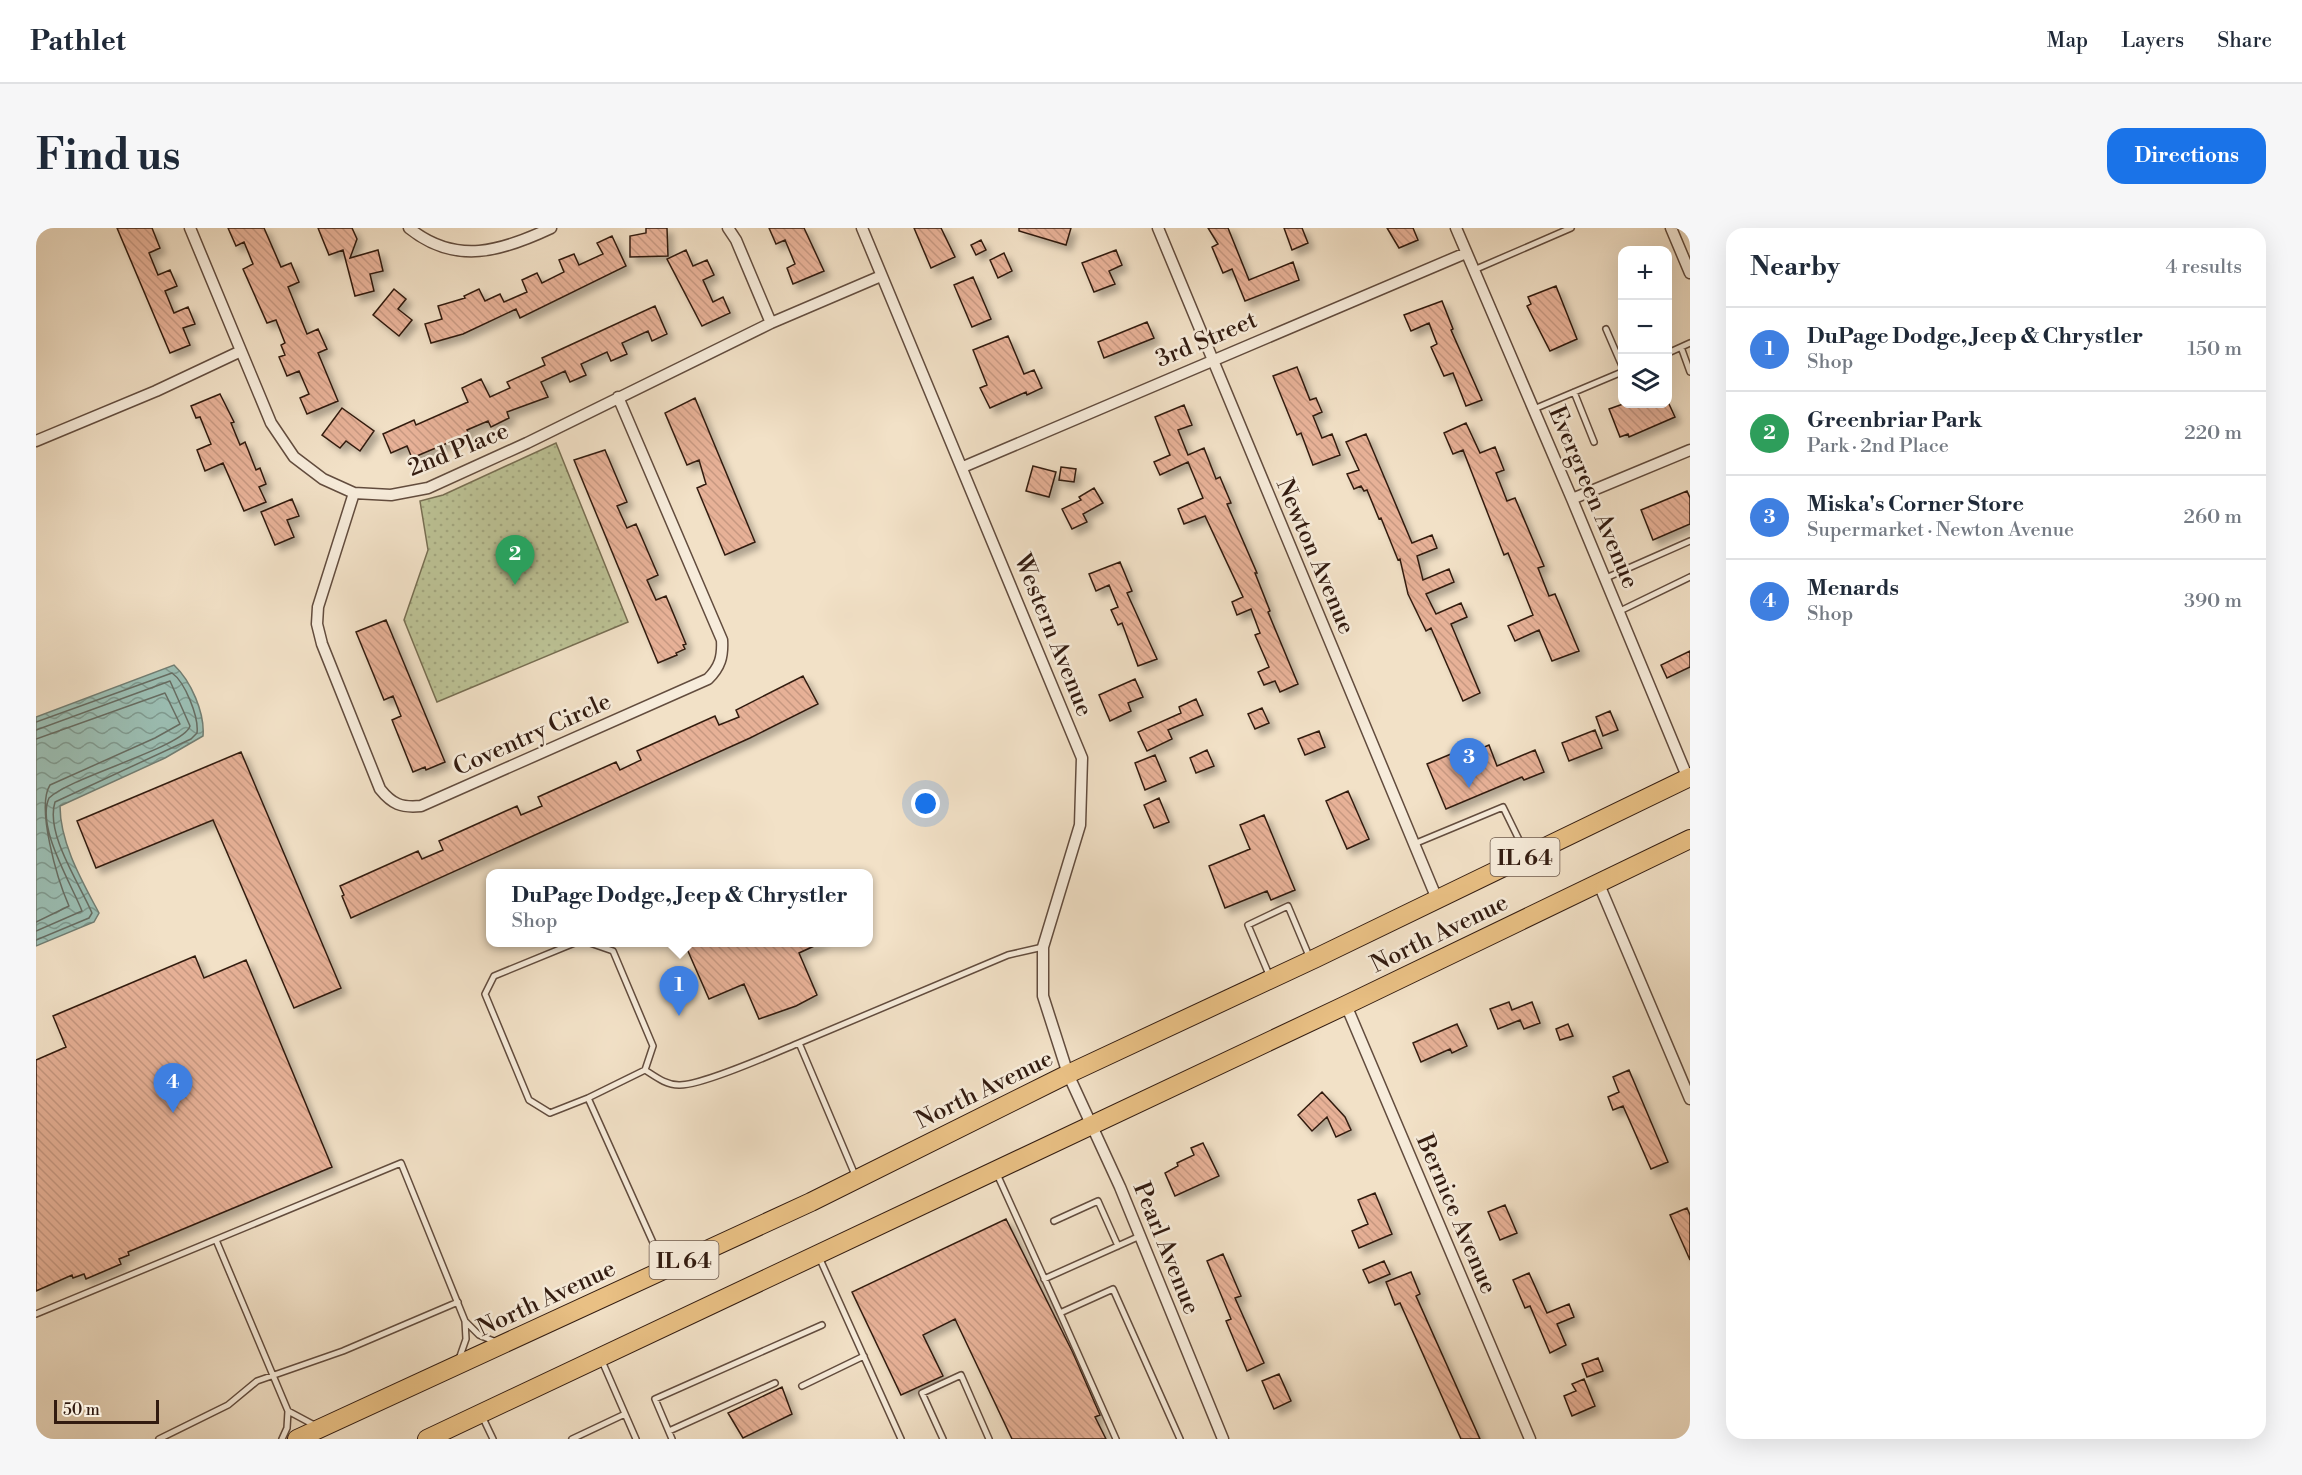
<!DOCTYPE html>
<html lang="en">
<head>
<meta charset="utf-8">
<style>
	:root { --surface:#fff; --page:#f6f6f7; --text:#1f2937; --muted:#747a83; --line:#e0e1e3; --accent:#1a73e8 }
	body { margin:0; font-family:"Libre Bodoni",serif; background:var(--page); color:var(--text) }
	.controls { position:absolute; right:18px; top:18px; display:grid; overflow:hidden; border-radius:12px; box-shadow:0 6px 24px #0002 }
	.controls button { width:54px; height:54px; display:grid; place-items:center; padding:0; border:0; border-bottom:2px solid var(--line); background:var(--surface); color:var(--text); font:30px sans-serif }
	.scale { position:absolute; left:18px; bottom:15px; width:105px; box-sizing:border-box; padding-left:6px; border:3px solid #321b10; border-top:0; font-size:16px; line-height:21px; white-space:nowrap; color:#321b10; -webkit-text-stroke:4px #f7ecdb; paint-order:stroke }
	.you { position:absolute; left:890px; top:576px; width:21px; height:21px; margin:-15px; border:4px solid #fff; border-radius:50%; background:#1a73e8; box-shadow:0 0 0 9px #1a73e833 }
	.badge { display:grid; place-items:center; width:39px; height:39px; border-radius:50%; background:var(--accent); color:#fff; font-size:20px; font-weight:700 }
	.pin { position:absolute; translate:-50% -50px; filter:drop-shadow(0 2px 3px #0008) }
	.pin::after { content:''; position:absolute; top:32px; width:21px; height:18px; background:inherit; clip-path:polygon(0 0,100% 0,50% 100%) }
	.popup { position:absolute; left:450px; top:641px; width:387px; height:78px; box-sizing:border-box; display:grid; place-content:center; border-radius:12px; background:var(--surface); filter:drop-shadow(0 2px 4px #0005); font-size:20px; white-space:nowrap; color:var(--muted) }
	.popup b { font-size:22px; color:var(--text) }
	.popup::after { content:''; position:absolute; left:50%; top:100%; margin-left:-12px; border:12px solid transparent; border-top-color:var(--surface) }
	.list { margin:0; padding:0; list-style:none }
	h2 { display:flex; justify-content:space-between; align-items:center; height:78px; margin:0; padding:0 24px; font-size:26px }
	h2 small { font-size:20px; font-weight:400; color:var(--muted) }
	.list li { display:grid; grid-template-columns:39px 1fr auto; gap:18px; align-items:center; box-sizing:border-box; height:84px; padding:0 24px; border-top:2px solid var(--line) }
	.list b { display:block; font-size:22px; white-space:nowrap }
	.list p { margin:0; font-size:20px; white-space:nowrap; color:var(--muted) }
	.list em { font-size:20px; font-style:normal; color:var(--muted) }
	.icon { flex:none; width:33px; height:33px; fill:none; stroke:currentColor; stroke-width:2; stroke-linecap:round; stroke-linejoin:round }
	.map { position:relative; flex:none; width:1654px; height:1211px; overflow:hidden; border-radius:18px }
	header { display:flex; align-items:center; gap:36px; box-sizing:border-box; height:84px; padding:0 30px; background:var(--surface); border-bottom:2px solid var(--line) }
	header strong { font-size:28px }
	nav { display:flex; gap:33px; margin-inline-start:auto; font-size:21px }
	.intro { display:flex; align-items:center; justify-content:space-between; box-sizing:border-box; height:144px; padding:0 36px }
	h1 { margin:0; font-size:42px }
	.button { padding:15px 27px; border-radius:18px; background:var(--accent); color:#fff; font-size:21px; font-weight:700 }
	main { display:flex; gap:36px; padding:0 36px }
	aside { flex:1; background:var(--surface); border-radius:18px; box-shadow:0 6px 24px #0002 }
	.map>svg:first-child { display:block }
	.park { fill:url(#park-dots); stroke:#776e52; stroke-width:1.5 }
	.water { fill:url(#water-waves); stroke:#717d72; stroke-width:1.5 }
	.lines { fill:none; stroke-linecap:round; stroke-linejoin:round }
	.shore { stroke:#666c62; stroke-width:1.5 }
	.building { fill:url(#building-back-hatch); stroke:#321b10; stroke-width:1.5; filter:url(#shadow) }
	.lane-casing { stroke:#624c3e; stroke-width:8 }
	.street-casing { stroke:#624c3e; stroke-width:13 }
	.primary-casing { stroke:#321b10; stroke-width:20 }
	.lane { stroke:#f7ecdb; stroke-width:5 }
	.street { stroke:#f7ecdb; stroke-width:10 }
	.primary { stroke:#e9c084; stroke-width:18 }
	.labels { text-anchor:middle; stroke-width:5; stroke-linejoin:round; paint-order:stroke }
	.shield { fill:#f7ecdb; stroke:#6d5a4d; stroke-width:1.5 }
	.shield-label { font-size:22px; font-weight:bold; fill:#321b10 }
	.street-label { font-size:24px; fill:#321b10; stroke:#f7ecdb }
</style>
</head>
<body>
<header>
<strong>Pathlet</strong>
<nav><a>Map</a><a>Layers</a><a>Share</a></nav>
</header>
<div class="intro"><h1>Find us</h1><a class="button">Directions</a></div>
<main>
<div class="map">
<svg width="1654" height="1211" viewBox="0 0 1654 1211">
	<defs>
		<pattern id="park-dots" width="8" height="8" patternUnits="userSpaceOnUse" patternTransform="scale(1.5)"><rect width="8" height="8" fill="#bcc295"/><path d="M2 2h.1M6 6h.1" fill="none" stroke="#a2a67f" stroke-width="1.8" stroke-linecap="round"/></pattern>
		<pattern id="water-waves" width="16" height="10" patternUnits="userSpaceOnUse" patternTransform="scale(1.5)"><rect width="16" height="10" fill="#9bbeb3"/><path d="M0 5q4-4 8 0t8 0" fill="none" stroke="#7f9a90"/></pattern>
		<pattern id="building-back-hatch" width="6" height="6" patternUnits="userSpaceOnUse" patternTransform="scale(1.5)"><rect width="6" height="6" fill="#e7b197"/><path d="M-1 5l2 2M0 0l6 6M5-1l2 2" fill="none" stroke="#c79881"/></pattern>
		<filter id="shadow"><feDropShadow dx="5.5" dy="5.5" stdDeviation="3" flood-color="#0004"/></filter>
	</defs>
	<rect width="100%" height="100%" fill="#f2e1c7"/>
	<filter id="stains"><feTurbulence type="fractalNoise" baseFrequency=".00333" numOctaves="4"/><feColorMatrix values="0 0 0 0 .2 0 0 0 0 .09 0 0 0 0 .02 0 0 0 .5 -.17"/></filter>
	<radialGradient id="worn" r=".72"><stop offset=".6" stop-color="#630" stop-opacity="0"/><stop offset="1" stop-color="#630" stop-opacity=".3"/></radialGradient>
	<path class="park" d="M520 215 592 394 401 474 368 392 392 322 384 273 407 267Z"/>
	<path class="water" d="M138 437C155 453 169 485 167 508L129 530 24 578C24 615 46 653 63 685L58 694 0 718V489Z"/>
	<g class="lines">
		<path class="shore" d="M0 494 136 445C149 454 163 489 161 505L155 511 19 574C9 606 44 656 56 685L53 690 0 712
			M0 502 134 453 154 498C148 519 34 549 13 570 0 599 35 655 46 683L0 703
			M0 511 129 465 144 496 119 510 14 557C0 579 21 651 33 678L0 694"/>
	</g>
	<path class="building" d="M81 0H116L124 20 113 25 122 47 134 42 141 58 129 63 138 85 152 79 159 96 147 100 154 117 134 125Z
		M192 0H228L245 39 255 35 263 54 252 59 271 106 282 101 291 121 282 125 302 173 271 186 264 170 273 166 263 143 251 148 243 129 249 127 245 117 249 115 240 92 231 95 207 41 217 36 208 14 200 18Z
		M282 0H316L321 11 314 30 342 22 347 43 334 46 338 63 319 68 307 22 293 27Z
		M610 0H631L632 28 594 29V8L610 5Z
		M733 0H768L788 43 757 56 751 40 759 36 749 12 740 16Z
		M878 0H905L919 29 895 40Z
		M983 0H1035L1030 17 983 3Z
		M1172 0H1192L1213 52 1257 34 1263 52 1209 73 1196 41 1187 45 1176 19 1182 16Z
		M1248 0H1266L1272 15 1256 22Z
		M1351 0H1377L1382 12 1363 20Z
		M576 8 590 38 484 90 480 81 427 106 395 115 389 96 406 91 402 78 429 70 428 68 443 61 449 73 464 66 468 74 491 64 486 52 501 45 506 55 528 44 523 32 538 26 543 37 567 26 561 15Z
		M945 12 950 22 940 27 935 17Z
		M650 22 657 38 671 32 678 47 667 52 677 74 687 69 694 85 666 98 631 31Z
		M1080 22 1086 37 1073 43 1079 56 1058 64 1046 35Z
		M968 25 976 43 962 50 954 32Z
		M937 49 955 91 936 99 918 57Z
		M1520 58 1541 111 1514 123 1491 78 1495 76 1492 69Z
		M358 61 370 71 362 81 376 92 363 108 337 87Z
		M1406 73 1417 101 1415 102 1446 172 1430 178 1417 145 1408 148 1395 119 1401 116 1393 95 1375 103 1368 87Z
		M619 78 631 106 616 113 612 103 586 115 591 126 575 133 571 124 545 136 550 147 534 154 529 143 505 154 512 169 471 184 473 190 455 199 452 193 431 202 433 206 376 230 371 218 355 225 347 206 378 192 380 197 432 174 426 160 445 151 454 169 474 160 471 154 509 137 506 130Z
		M1111 94 1118 110 1068 130 1062 114Z
		M972 108 988 146 998 142 1006 160 991 167 990 164 954 180 944 160 951 157 937 122Z
		M1261 139 1274 172 1280 170 1286 184 1277 188 1286 210 1296 206 1304 227 1277 237 1265 205 1261 207 1237 148Z
		M184 166 198 194 195 195 204 217 209 214 220 242 224 240 230 256 223 259 230 274 208 283 187 235 169 243 161 222 175 216 164 189 160 190 155 178Z
		M659 170 719 314 689 327 661 260 670 256 663 232 651 237 629 185Z
		M1587 176H1633L1639 189 1593 209 1592 206 1584 209 1573 181Z
		M1148 177 1156 197 1142 202 1152 227 1168 220 1180 251 1184 249 1195 275 1191 276 1221 345H1219L1234 383 1232 384 1262 456 1244 464 1239 453 1228 457 1222 444 1233 439 1219 407 1224 405 1215 381 1201 387 1196 374 1207 369 1169 288 1148 296 1142 281 1167 270 1152 234 1124 247 1118 234 1134 227 1119 189Z
		M306 180 338 203 324 223 310 213 304 220 286 207Z
		M1430 195 1444 225 1459 219 1468 242 1460 245 1471 273 1479 270 1508 338 1502 340 1513 368 1519 366 1543 423 1516 433 1503 402 1479 413 1472 398 1497 387 1472 325 1468 327 1427 222 1417 226 1408 205Z
		M1330 206 1376 315 1396 307 1401 320 1381 328 1387 352 1413 341 1418 354 1390 366 1400 386 1425 375 1431 389 1415 396 1444 465 1427 473 1395 400 1390 403 1372 366 1364 331 1362 332 1345 290 1343 291 1331 262 1328 263 1325 258 1318 261 1311 246 1323 242 1310 214Z
		M569 222 591 274 581 278 591 300 600 296 622 347 611 352 620 372 630 368 650 416 647 417 649 421 640 425 641 427 622 435 538 232Z
		M997 238 1020 244 1013 269 990 263Z
		M1025 239 1040 241 1038 254 1023 252Z
		M1058 260 1067 275 1047 286 1051 294 1036 301 1026 281 1045 272 1043 269Z
		M1651 263 1654 270V296L1617 312 1605 282Z
		M256 271 263 288 251 292 258 309 239 317 225 284Z
		M1084 334 1096 363 1091 365 1121 431 1102 438 1086 395 1082 397 1075 382 1082 379 1073 357 1060 363 1053 346Z
		M350 392 409 534 390 542 389 539 377 544 356 492 365 488 357 468 348 472 320 404Z
		M1654 423V439L1631 450 1625 437Z
		M767 448 782 476 714 510 315 690 306 668 308 667 304 658 382 623 386 631 407 622 403 613 481 578 485 587 506 578 502 569 580 534 584 542 605 532 601 523 679 488 683 497 703 489 700 482Z
		M1099 451 1107 469 1092 475 1095 483 1074 493 1063 467Z
		M1160 471 1167 487 1132 502 1136 511 1111 523 1102 504 1145 485 1143 479Z
		M1226 480 1233 495 1219 501 1212 486Z
		M1574 483 1582 502 1567 508 1560 489Z
		M1559 502 1566 520 1533 533 1526 515Z
		M1283 503 1289 519 1269 527 1262 511Z
		M1453 517 1461 538 1499 522 1508 544 1488 552 1486 549 1410 581 1391 536 1415 526 1418 532Z
		M1171 522 1178 538 1160 545 1154 530Z
		M205 524 305 760 258 780 177 592 60 640 41 593Z
		M1119 527 1130 553 1109 562 1099 535Z
		M1312 563 1333 611 1311 621 1290 573Z
		M1123 570 1133 594 1118 600 1108 577Z
		M1228 587 1259 662 1235 672 1231 663 1189 680 1173 638 1214 621 1204 597Z
		M648 714H787L763 725 781 767 760 778 723 791 708 756 673 771Z
		M159 728 168 750 210 732 296 939 92 1024 93 1027 83 1031 85 1036 50 1051 48 1046 37 1050 36 1047 0 1063V832L30 819 17 788Z
		M1473 774 1476 782 1496 774 1504 795 1488 801 1484 792 1462 801 1454 781Z
		M1421 796 1431 818 1416 825 1414 821 1385 834 1377 815Z
		M1532 796 1537 808 1524 812 1520 801Z
		M1593 842 1632 934 1615 941 1587 878 1577 882 1572 869 1583 864 1577 849Z
		M1286 864 1309 889 1315 902 1300 909 1291 889 1276 903 1262 887Z
		M1167 915 1183 948 1139 968 1129 945 1142 938 1141 935 1158 927 1155 920Z
		M1339 965 1356 1006 1323 1020 1316 1003 1332 996 1322 972Z
		M1469 977 1481 1005 1464 1012 1452 984Z
		M1651 980 1654 987V1032L1634 987Z
		M970 991 1037 1125 1064 1187 1059 1189 1070 1211H976L919 1091 887 1107 907 1148 865 1167 816 1064Z
		M1187 1026 1205 1068 1199 1070 1228 1135 1211 1143 1190 1093 1195 1091 1171 1033Z
		M1348 1033 1354 1046 1333 1055 1327 1042Z
		M1375 1044 1384 1066 1380 1068 1444 1211H1425L1364 1075 1359 1077 1350 1054Z
		M1493 1045 1511 1085 1533 1076 1538 1089 1521 1096 1530 1117 1514 1125 1494 1078 1489 1080 1477 1052Z
		M1562 1130 1567 1143 1551 1149 1546 1136Z
		M1243 1146 1255 1173 1238 1181 1226 1153Z
		M1548 1151 1559 1178 1536 1188 1528 1168 1540 1163 1536 1156Z
		M746 1159 756 1186 707 1210 692 1185Z"/>
	<g class="lines">
		<defs>
			<path id="lane" d="M1438 42 1535 0
				M1570 101 1586 138
				M1645 119 1654 144
				M1632 125 1654 115
				M1538 164 1558 214
				M1498 181 1586 144
				M1570 350 1654 313
				M1584 383 1654 349
				M1378 616 1467 579 1490 626
				M541 714 458 748 449 766 493 872 514 885 552 870 609 842 617 818 577 723 551 714
				M1234 749 1212 697 1252 678 1273 728
				M609 842C620 849 630 857 643 857 665 858 739 825 763 815
				M552 870 628 1039
				M961 946 1024 1085
				M819 947 763 815 972 727 1007 719
				M1018 993 1062 973 1082 1018
				M180 1012 252 1183 280 1198
				M783 1029 865 1211
				M1008 1051 1104 1008
				M0 1086 365 935 429 1093 430 1111 423 1131
				M429 1093 443 1107 460 1114
				M566 1133 600 1211
				M766 1158 828 1128
				M446 1188 457 1211
				M633 1203 739 1155
				M123 1211 192 1177 221 1153 307 1123 422 1074
				M246 1211 251 1200 252 1183
				M536 1211 589 1186
				M636 1211 619 1171 786 1097
				M907 1211 886 1165 925 1147 953 1211
				M1080 1211 1024 1085 1077 1061 1144 1211"/>
			<path id="street" d="M154 0 235 195 258 229 287 251 318 265 355 267 392 260 491 215 735 95 845 48
				M373 0C420 38 466 23 515 0
				M692 0 700 12 735 95
				M826 0 1046 530 1044 597 1007 719V768L1032 846 1084 959 1187 1211
				M1122 0 1401 671
				M1420 0 1536 271 1653 553
				M1635 0 1654 45
				M0 213 120 163 205 123
				M927 239 1430 25
				M318 265 282 379 281 396 286 416 344 561C356 576 365 580 385 578L672 451C684 439 687 429 686 412L582 169
				M1536 271 1654 222
				M1562 654 1654 871
				M1310 777 1494 1211"/>
			<path id="primary" d="M261 1211 775 974 1032 846 1280 730 1654 549
				M391 1211 1310 777 1654 611"/>
		</defs>
		<use href="#lane" class="lane-casing"/>
		<use href="#street" class="street-casing"/>
		<use href="#primary" class="primary-casing"/>
		<use href="#lane" class="lane"/>
		<use href="#street" class="street"/>
		<use href="#primary" class="primary"/>
	</g>
	<g class="labels">
		<g class="shield">
			<rect x="1454.5" y="610" width="69" height="38" rx="4.5"/>
			<rect x="613.5" y="1013" width="69" height="38" rx="4.5"/>
		</g>
		<g class="shield-label">
			<text x="1489" y="637">IL 64</text>
			<text x="648" y="1040">IL 64</text>
		</g>
		<g class="street-label">
			<text transform="translate(1170 111) rotate(-23)" y="8">3rd Street</text>
			<text transform="translate(422 221) rotate(-22)" y="8">2nd Place</text>
			<text transform="translate(1558 269) rotate(67)" y="8">Evergreen Avenue</text>
			<text transform="translate(1280 328) rotate(67)" y="8">Newton Avenue</text>
			<text transform="translate(1018 407) rotate(68)" y="8">Western Avenue</text>
			<text transform="translate(496 506) rotate(-24)" y="8">Coventry Circle</text>
			<text transform="translate(1403 705) rotate(-26)" y="8">North Avenue</text>
			<text transform="translate(948 861) rotate(-26)" y="8">North Avenue</text>
			<text transform="translate(1421 986) rotate(67)" y="8">Bernice Avenue</text>
			<text transform="translate(1131 1020) rotate(68)" y="8">Pearl Avenue</text>
			<text transform="translate(510 1070) rotate(-25)" y="8">North Avenue</text>
		</g>
	</g>
	<rect width="100%" height="100%" filter="url(#stains)"/>
	<rect width="100%" height="100%" fill="url(#worn)"/>
</svg>
<div class="controls">
<button>+</button>
<button>−</button>
<button><svg class="icon" aria-label="layers" viewBox="0 0 24 24"><path d="M12 4l9 5-9 5-9-5zM3 14l9 5 9-5"/></svg></button>
</div>
<div class="scale">50 m</div>
<div class="you"></div>
<div class="pin badge" style="left:643px;top:788px;background:#3f7fe0">1</div>
<div class="popup"><b>DuPage Dodge, Jeep &amp; Chrystler</b>Shop</div>
<div class="pin badge" style="left:479px;top:357px;background:#2e9e5b">2</div>
<div class="pin badge" style="left:1433px;top:560px;background:#3f7fe0">3</div>
<div class="pin badge" style="left:137px;top:885px;background:#3f7fe0">4</div>
</div>
<aside>
<h2>Nearby<small>4 results</small></h2>
<ul class="list">
<li><span class="badge" style="background:#3f7fe0">1</span><div><b>DuPage Dodge, Jeep &amp; Chrystler</b><p>Shop</p></div><em>150 m</em></li>
<li><span class="badge" style="background:#2e9e5b">2</span><div><b>Greenbriar Park</b><p>Park · 2nd Place</p></div><em>220 m</em></li>
<li><span class="badge" style="background:#3f7fe0">3</span><div><b>Miska's Corner Store</b><p>Supermarket · Newton Avenue</p></div><em>260 m</em></li>
<li><span class="badge" style="background:#3f7fe0">4</span><div><b>Menards</b><p>Shop</p></div><em>390 m</em></li>
</ul>
</aside>
</main>
</body>
</html>
